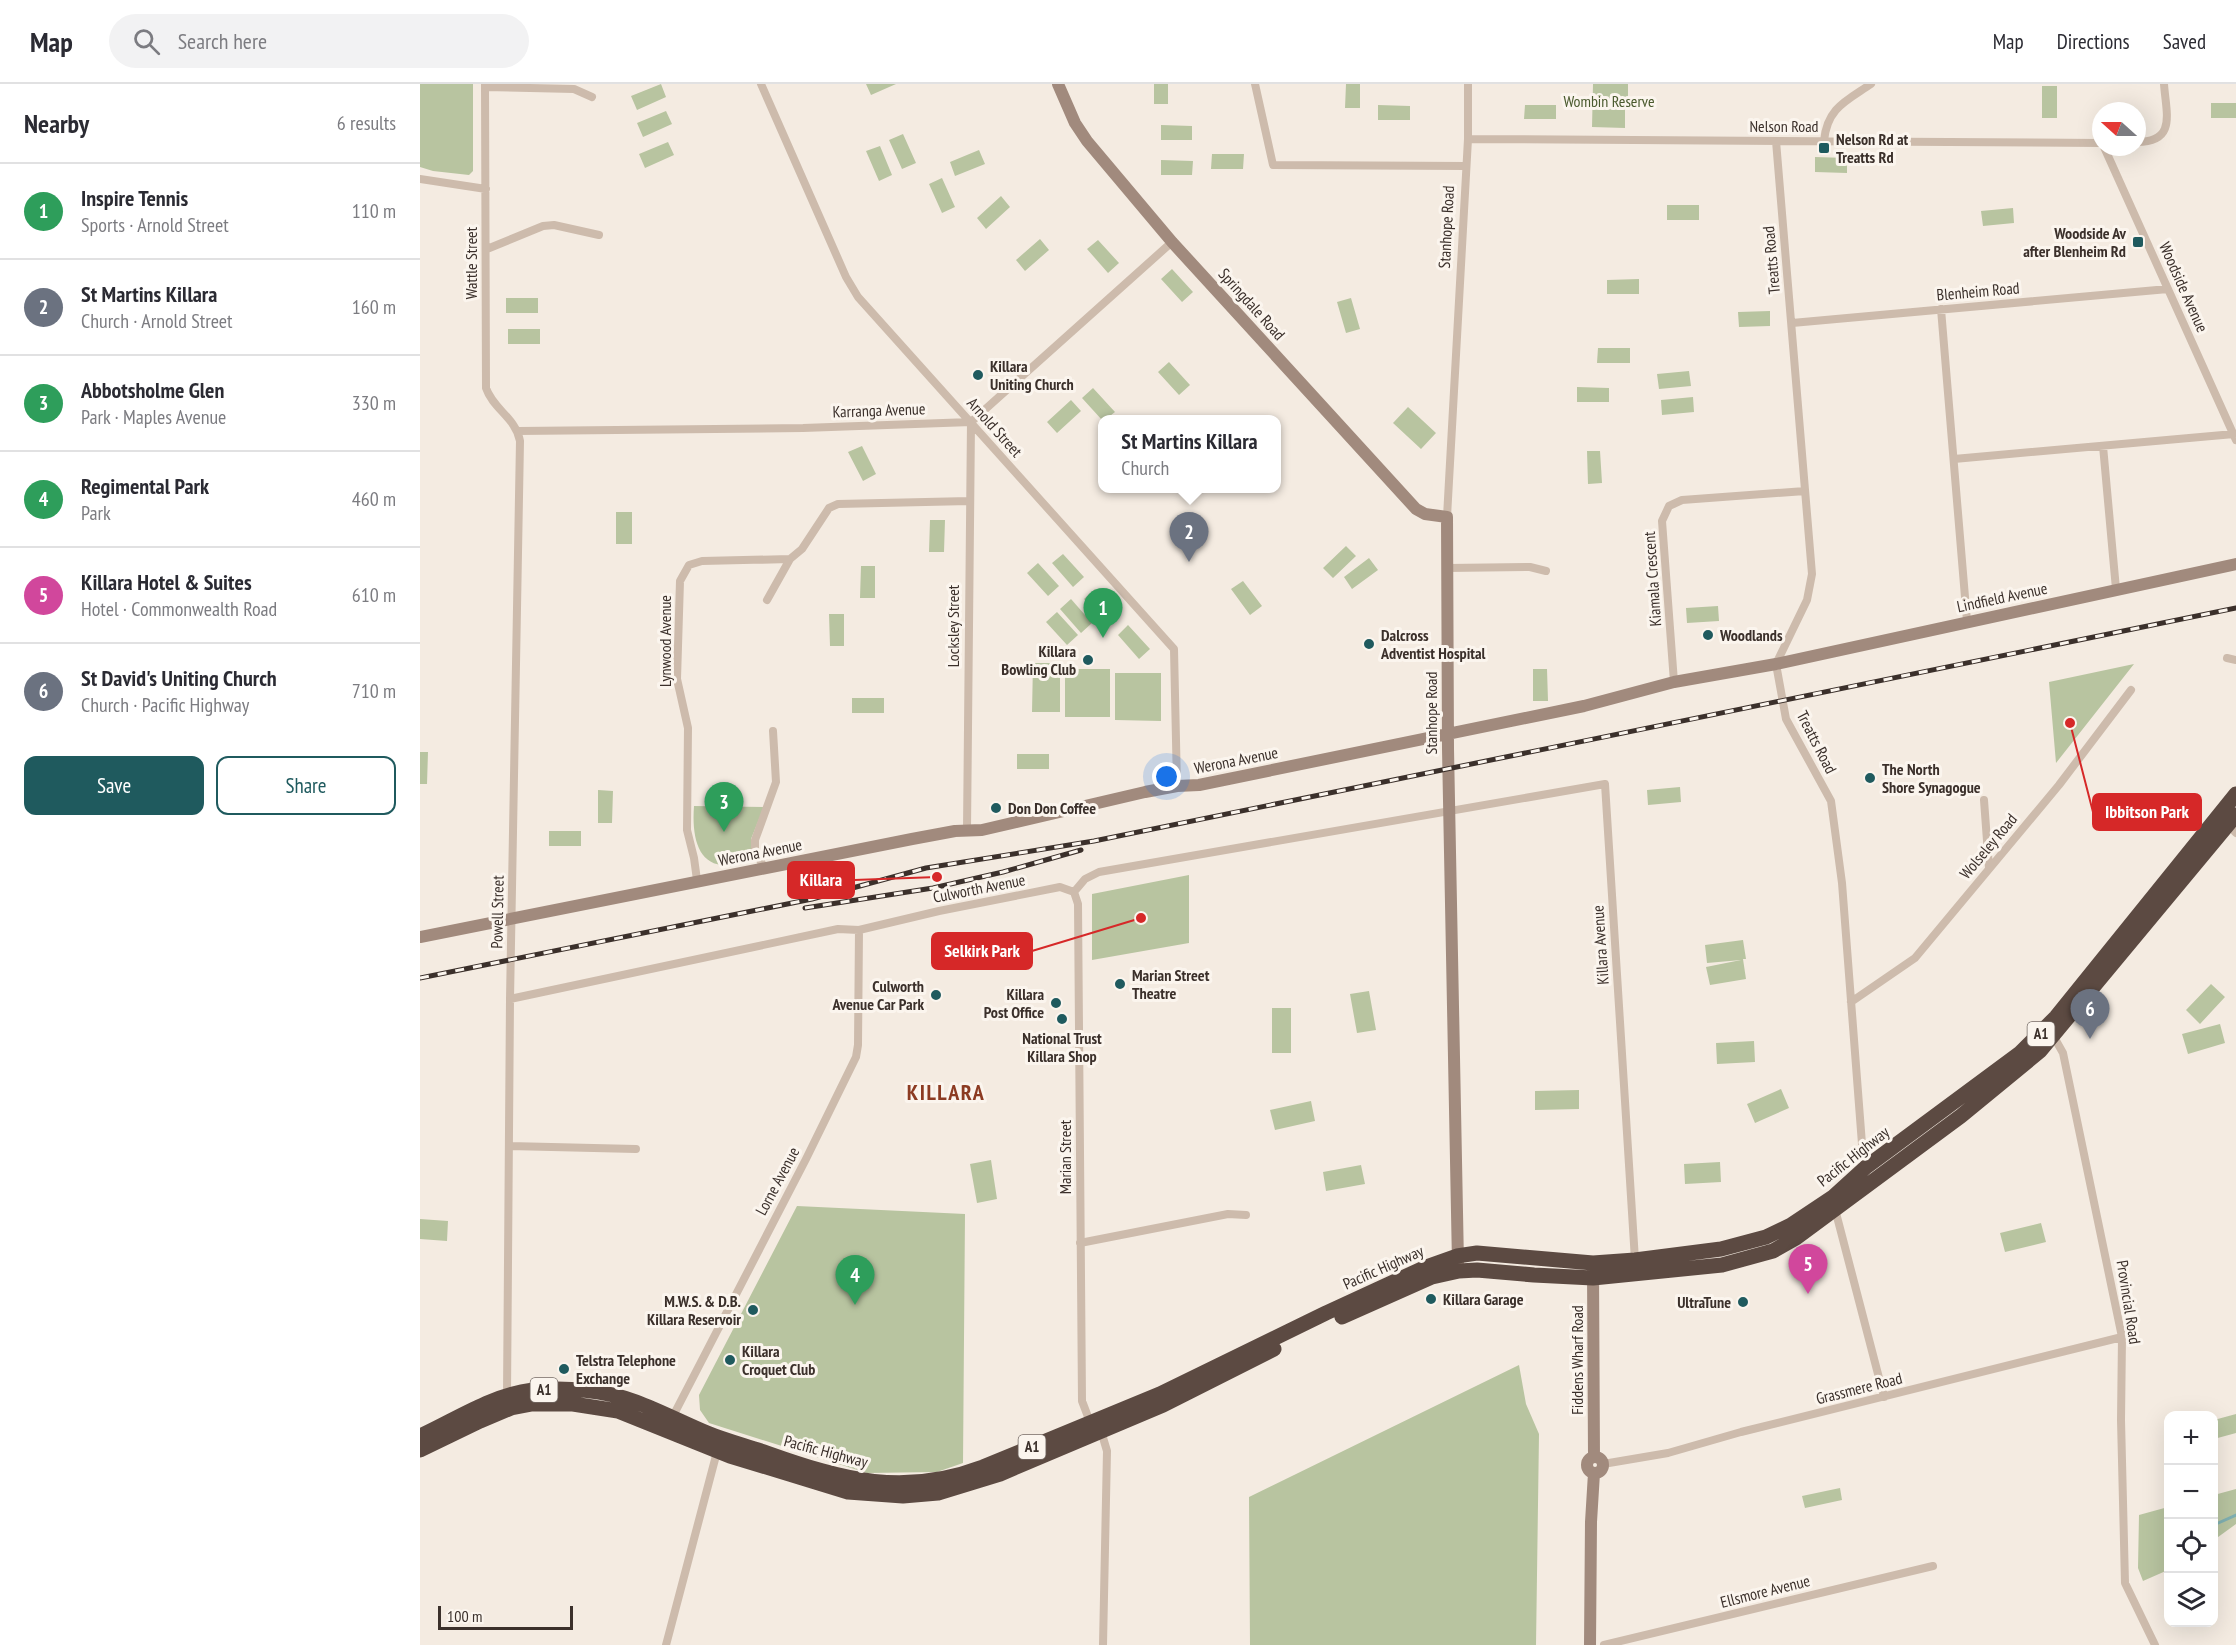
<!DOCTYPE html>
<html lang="en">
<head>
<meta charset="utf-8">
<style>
	:root { --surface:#fff; --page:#f2f2f3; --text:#2b2b33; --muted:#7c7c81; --line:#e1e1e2; --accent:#1f5a5e }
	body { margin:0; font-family:"PT Sans Narrow",sans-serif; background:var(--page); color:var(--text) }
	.controls { position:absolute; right:18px; bottom:18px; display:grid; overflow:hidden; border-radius:12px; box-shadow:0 6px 24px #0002 }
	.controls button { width:54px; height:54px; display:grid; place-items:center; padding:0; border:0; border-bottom:2px solid var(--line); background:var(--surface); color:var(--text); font:30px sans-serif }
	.compass { position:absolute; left:1672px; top:18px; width:54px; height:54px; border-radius:50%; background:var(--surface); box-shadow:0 6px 24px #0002; rotate:291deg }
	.scale { position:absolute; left:18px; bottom:15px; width:135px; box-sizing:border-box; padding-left:6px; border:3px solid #3b302b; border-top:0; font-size:16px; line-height:21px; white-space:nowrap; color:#3b302b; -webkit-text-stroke:4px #fbf5ee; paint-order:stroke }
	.you { position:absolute; left:747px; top:693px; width:21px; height:21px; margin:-15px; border:4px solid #fff; border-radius:50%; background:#1a73e8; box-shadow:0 0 0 9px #1a73e833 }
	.badge { display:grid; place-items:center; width:39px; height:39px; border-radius:50%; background:var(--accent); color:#fff; font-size:20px; font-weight:700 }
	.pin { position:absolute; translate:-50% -50px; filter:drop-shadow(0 2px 3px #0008) }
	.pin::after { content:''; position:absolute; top:32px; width:21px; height:18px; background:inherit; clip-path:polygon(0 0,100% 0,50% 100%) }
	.popup { position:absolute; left:678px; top:331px; width:183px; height:78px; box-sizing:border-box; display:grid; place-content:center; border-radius:12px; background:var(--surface); filter:drop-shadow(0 2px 4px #0005); font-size:20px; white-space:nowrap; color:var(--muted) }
	.popup b { font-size:22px; color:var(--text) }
	.popup::after { content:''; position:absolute; left:50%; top:100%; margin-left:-12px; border:12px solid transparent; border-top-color:var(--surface) }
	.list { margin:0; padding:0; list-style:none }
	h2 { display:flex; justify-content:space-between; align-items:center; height:78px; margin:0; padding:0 24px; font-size:26px }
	h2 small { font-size:20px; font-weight:400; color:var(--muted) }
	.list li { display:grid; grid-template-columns:39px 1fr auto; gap:18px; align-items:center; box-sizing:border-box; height:96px; padding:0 24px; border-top:2px solid var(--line) }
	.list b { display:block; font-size:22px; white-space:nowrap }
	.list p { margin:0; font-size:20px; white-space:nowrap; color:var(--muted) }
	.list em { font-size:20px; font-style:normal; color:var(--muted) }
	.actions { display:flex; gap:12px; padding:18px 24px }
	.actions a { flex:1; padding:14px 0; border:2px solid var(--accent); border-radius:12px; text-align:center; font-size:21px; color:var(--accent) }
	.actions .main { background:var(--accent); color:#fff }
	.icon { flex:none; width:33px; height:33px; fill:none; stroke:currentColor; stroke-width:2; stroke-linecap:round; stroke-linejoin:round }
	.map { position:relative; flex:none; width:1816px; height:1561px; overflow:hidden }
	header { display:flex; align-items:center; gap:36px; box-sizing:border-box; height:84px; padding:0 30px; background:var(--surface); border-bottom:2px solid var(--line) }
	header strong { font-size:28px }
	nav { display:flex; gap:33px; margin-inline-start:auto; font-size:21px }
	.search { width:420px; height:54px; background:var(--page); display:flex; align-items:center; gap:15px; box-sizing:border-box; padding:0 21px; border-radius:33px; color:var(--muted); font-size:22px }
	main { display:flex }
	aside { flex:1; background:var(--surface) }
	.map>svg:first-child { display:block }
	.green { fill:#b8c4a0 }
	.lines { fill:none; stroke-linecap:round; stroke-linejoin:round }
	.stream { stroke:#7fb0b2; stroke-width:3 }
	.street { stroke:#cdbbac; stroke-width:8 }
	.secondary { stroke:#a18a7d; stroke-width:12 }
	.highway { stroke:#5c4a42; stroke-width:15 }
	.rail-casing { stroke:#3b302b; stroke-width:5 }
	.rail { stroke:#fbf5ee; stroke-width:3; stroke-dasharray:9; stroke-linecap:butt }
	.poi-dot { fill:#1f5a5e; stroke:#fbf5ee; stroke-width:2 }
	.labels { text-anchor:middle; stroke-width:6; stroke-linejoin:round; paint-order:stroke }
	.shield { fill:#fbf5ee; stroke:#756b66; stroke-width:1.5 }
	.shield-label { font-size:15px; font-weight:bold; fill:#3b302b }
	.park-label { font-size:16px; fill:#4a5a2e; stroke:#fbf5ee }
	.street-label { font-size:16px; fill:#3b302b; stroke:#fbf5ee }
	.poi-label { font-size:16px; font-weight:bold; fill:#3b302b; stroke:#fbf5ee; text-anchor:start }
	.district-label { font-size:22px; font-weight:bold; letter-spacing:1.5px; fill:#8c3b22; stroke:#fbf5ee }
	.leader { fill:none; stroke:#d62828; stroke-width:2 }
	.callout-dot { fill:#d62828; stroke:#fbf5ee; stroke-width:2 }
	.callout { fill:#d62828; stroke:#d62828; stroke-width:2 }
	.callout-label { font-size:18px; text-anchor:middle; font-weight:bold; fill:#fff }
</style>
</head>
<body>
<header>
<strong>Map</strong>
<div class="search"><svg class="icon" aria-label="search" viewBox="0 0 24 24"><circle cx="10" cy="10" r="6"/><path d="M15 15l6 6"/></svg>Search here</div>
<nav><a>Map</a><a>Directions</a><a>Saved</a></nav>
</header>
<main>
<aside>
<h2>Nearby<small>6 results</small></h2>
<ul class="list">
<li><span class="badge" style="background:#2e9e5b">1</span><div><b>Inspire Tennis</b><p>Sports · Arnold Street</p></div><em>110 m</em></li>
<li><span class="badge" style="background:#6b7280">2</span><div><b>St Martins Killara</b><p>Church · Arnold Street</p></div><em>160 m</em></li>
<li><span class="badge" style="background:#2e9e5b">3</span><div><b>Abbotsholme Glen</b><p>Park · Maples Avenue</p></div><em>330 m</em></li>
<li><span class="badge" style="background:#2e9e5b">4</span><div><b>Regimental Park</b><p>Park</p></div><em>460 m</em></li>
<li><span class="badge" style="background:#d1479c">5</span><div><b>Killara Hotel &amp; Suites</b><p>Hotel · Commonwealth Road</p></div><em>610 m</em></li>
<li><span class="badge" style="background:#6b7280">6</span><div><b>St David's Uniting Church</b><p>Church · Pacific Highway</p></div><em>710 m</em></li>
</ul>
<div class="actions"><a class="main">Save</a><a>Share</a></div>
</aside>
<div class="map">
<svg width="1816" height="1561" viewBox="0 0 1816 1561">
	<rect width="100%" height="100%" fill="#f4ebe1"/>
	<path class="green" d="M0 0H53V87L49 91 13 87 0 83Z
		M241 0 246 13 217 26 211 12Z
		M446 0H476L451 11Z
		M734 0H748V20H734Z
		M926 0H940V24H925Z
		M1173 0H1208V24L1205 25V44L1172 43Z
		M1622 2H1637V34H1622Z
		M1791 19H1816V34H1791Z
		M958 21 990 22V36H958Z
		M1105 21H1136V35H1104Z
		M246 27 252 40 223 53 217 39Z
		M741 41 772 42V56H741Z
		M483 50 496 79 482 85 469 56Z
		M248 58 254 71 225 84 219 70Z
		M460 62 472 91 459 97 446 67Z
		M559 66 565 80 535 92 530 78Z
		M792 70H824L823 85H791Z
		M1395 73 1427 74V89L1395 88Z
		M741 76 773 77 772 91H741Z
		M522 94 535 123 522 129 509 100Z
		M581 112 590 123 566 145 557 134Z
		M1247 121H1279V136H1247Z
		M1593 124 1594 139 1563 142 1561 127Z
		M620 155 629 166 605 187 596 176Z
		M678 156 699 179 688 189 667 165Z
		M752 185 773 208 762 218 741 195Z
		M1219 195V210H1187V196Z
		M86 214H118V229H86Z
		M931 214 940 245 926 249 917 218Z
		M1350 227V242L1319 243 1318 228Z
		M88 245H120V260H88Z
		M1178 264H1210V279H1177Z
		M749 278 770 301 759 311 738 288Z
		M1269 287 1271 302 1239 305 1237 290Z
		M1157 303 1189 304V318H1157Z
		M673 304 695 328 686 335 682 336 662 314Z
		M1273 313 1274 328 1242 331 1241 316Z
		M651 316 661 327 637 349 627 338Z
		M988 323 1016 349 1001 365 973 339Z
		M442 362 456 390 443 397 428 368Z
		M1167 367H1180L1182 399 1168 400Z
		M196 428H212V460H196Z
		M510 436H525L524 468H509Z
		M926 462 936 472 913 494 903 484Z
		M643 470 664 493 653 503 632 479Z
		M949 474 958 486 932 505 924 493Z
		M618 479 639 502 628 512 607 489Z
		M441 482H455V514H440Z
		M823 497 842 522 830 531 811 505Z
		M675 505 696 528 685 538 664 515Z
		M651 515 672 539 661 549 640 525Z
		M1298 522 1299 537 1267 539 1266 524Z
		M637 528 658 551 647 561 626 538Z
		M409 530H424V562H410Z
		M708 541 730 565 719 575 698 551Z
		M613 579H640V628H612Z
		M1714 580 1636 679 1629 598Z
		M645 585H690V633H645Z
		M1113 585H1127L1128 617H1113Z
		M695 589H741V637L695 636Z
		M432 614H464V629H432Z
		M0 668H8L7 700H0Z
		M597 670H629V685H597Z
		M1260 703 1261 718 1228 721 1227 706Z
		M178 706 193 707 192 739H178Z
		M274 722 344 723 331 755V769L327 777C282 793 271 761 274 722Z
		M129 747H161V762H129Z
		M769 791V859L672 876V810Z
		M1323 856 1326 875H1323L1326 895 1290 901 1286 883 1321 876 1287 879 1285 861Z
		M1791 900 1805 913 1780 940 1766 926Z
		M949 907 956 946 937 949 930 910Z
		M852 924H871V969H852Z
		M1800 940 1805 959 1768 970 1762 950Z
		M1334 957 1335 978 1297 980 1296 959Z
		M1361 1005 1369 1024 1335 1039 1327 1020Z
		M1159 1006V1025L1115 1026V1007Z
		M891 1017 895 1037 855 1046 850 1026Z
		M571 1076 577 1115 557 1119 550 1080Z
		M1300 1078 1301 1098 1265 1100 1264 1080Z
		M941 1081 945 1100 906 1107 903 1088Z
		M377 1122 545 1130 543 1379 517 1388 447 1389 289 1339 280 1326 279 1311Z
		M0 1135 28 1137 27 1157 0 1155Z
		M1621 1139 1626 1158 1585 1168 1580 1149Z
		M1099 1281 1106 1320 1119 1350 1116 1561H830L829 1413Z
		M1816 1330V1349L1794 1355V1336Z
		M1420 1404 1422 1416 1385 1424 1382 1412Z
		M1816 1405V1440L1794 1456V1411Z
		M1748 1423V1486L1723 1497 1718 1484 1719 1431Z"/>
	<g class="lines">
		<path class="stream" d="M1796 1440 1816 1431"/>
		<path class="street" d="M65 0 66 304C73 325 96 334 100 357L90 915 87 1311
			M341 0 426 193 438 213 754 565 757 702
			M835 0 853 81 1046 82
			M65 3 154 5 172 13
			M1048 55 1681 59
			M1356 57 1392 490 1387 516 1356 580 1366 635 1411 717 1422 799 1443 1073 1447 1085
			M1404 57C1407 24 1426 17 1451 0
			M1717 58C1757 58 1746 29 1744 0
			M1684 63 1816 356
			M0 95 66 105
			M67 165 123 142 134 141 179 151
			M1521 225 1547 537
			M1372 239 1748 205
			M98 347 383 344 551 338 752 158
			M1683 362 1696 505
			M1534 375 1814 350
			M1027 433 1048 55V0
			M1027 484 1110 483 1126 487
			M347 516 370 475
			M1807 574 1816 576
			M1254 598 1242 437 1249 422 1262 416 1385 407
			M1564 716 1569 784
			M1805 738 1816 749
			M547 746 551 338
			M345 785 335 767V756L356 698 353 647
			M277 796 274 774 267 746 268 644 257 595 260 497 269 481 282 477 370 475 382 465 409 424 418 420 549 417
			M654 808 665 795 679 788 1185 700 1215 1176
			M654 808 658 820 662 1317 670 1338
			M90 915 418 845 439 846 519 827 640 803 654 808
			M1431 918 1495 874 1639 701 1711 606
			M1634 953 1643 969 1702 1253 1701 1336 1705 1499 1735 1561
			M89 1062 216 1065
			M1415 1125 1464 1313
			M660 1159 808 1130 826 1131
			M251 1336 386 1075 436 973 438 961 439 846
			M681 1347 687 1367 683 1561
			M1183 1380 1248 1369 1321 1348 1702 1253
			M246 1561 298 1364
			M1184 1561 1513 1482"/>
		<path class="secondary" d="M638 0 655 39 667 57 752 158 996 425 1005 430 1027 433 1028 665 1038 1179
			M0 853 492 755 535 747 562 746 725 708 757 702 779 701 1164 622 1254 598 1356 580 1816 480
			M1173 1186 1174 1373
			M1167 1381a8 8 0 1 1 16 0a8 8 0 1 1-16 0Z
			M1170 1561 1171 1438 1174 1389"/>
		<path class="highway" d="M922 1233 1012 1193 1039 1187 1057 1186 1114 1191 1173 1194 1302 1181 1353 1167 1376 1154 1541 1032 1620 967 1816 731
			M0 1352C37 1335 72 1311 113 1306 146 1303 185 1306 216 1318 240 1327 263 1339 287 1349 306 1357 327 1362 347 1369 423 1396 484 1413 563 1383L740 1310 906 1229 1006 1183 1037 1172 1057 1169 1173 1179 1215 1176 1301 1165 1346 1153 1371 1141 1413 1113 1446 1083 1600 969 1636 933 1816 710
			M0 1366 60 1337 91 1324 112 1320H153L198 1327 310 1372 428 1408 483 1412 518 1409 580 1390 743 1321 854 1265"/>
		<defs>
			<path id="rail" d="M385 824 513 804 583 788 661 766
				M0 894 392 815 506 784 674 757 1816 524"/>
		</defs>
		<use href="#rail" class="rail-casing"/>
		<use href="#rail" class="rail"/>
	</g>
	<g class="poi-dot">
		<rect x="1398" y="58" width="12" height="12" rx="3"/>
		<rect x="1712" y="152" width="12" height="12" rx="3"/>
		<circle cx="558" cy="291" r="6"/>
		<circle cx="1288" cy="551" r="6"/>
		<circle cx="949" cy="560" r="6"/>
		<circle cx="668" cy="576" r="6"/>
		<circle cx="1450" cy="694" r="6"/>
		<circle cx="576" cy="724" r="6"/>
		<circle cx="700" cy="900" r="6"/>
		<circle cx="516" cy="911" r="6"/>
		<circle cx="636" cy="919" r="6"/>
		<circle cx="642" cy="935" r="6"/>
		<circle cx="1011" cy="1215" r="6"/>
		<circle cx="1323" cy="1218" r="6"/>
		<circle cx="333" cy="1226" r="6"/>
		<circle cx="310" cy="1276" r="6"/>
		<circle cx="144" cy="1285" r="6"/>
	</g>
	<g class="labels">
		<g class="shield">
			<rect x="1607.5" y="938" width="27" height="24" rx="4.5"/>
			<rect x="110.5" y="1294" width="27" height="24" rx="4.5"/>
			<rect x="598.5" y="1351" width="27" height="24" rx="4.5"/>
		</g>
		<g class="shield-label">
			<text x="1621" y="955">A1</text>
			<text x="124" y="1311">A1</text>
			<text x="612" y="1368">A1</text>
		</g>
		<g class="park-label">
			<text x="1189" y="23">Wombin Reserve</text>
		</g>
		<g class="street-label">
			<text x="1364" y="48">Nelson Road</text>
			<text transform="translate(1026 143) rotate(-87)" y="6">Stanhope Road</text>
			<text transform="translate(1351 176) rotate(-95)" y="6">Treatts Road</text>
			<text transform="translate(51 179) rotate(-90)" y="6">Wattle Street</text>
			<text transform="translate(1764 203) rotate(66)" y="6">Woodside Avenue</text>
			<text transform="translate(1558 207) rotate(-5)" y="6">Blenheim Road</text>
			<text transform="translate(832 220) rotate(48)" y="6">Springdale Road</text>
			<text transform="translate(459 326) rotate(-2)" y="6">Karranga Avenue</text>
			<text transform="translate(575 343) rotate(48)" y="6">Arnold Street</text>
			<text transform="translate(1232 495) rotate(-94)" y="6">Kiamala Crescent</text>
			<text transform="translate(1582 513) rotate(-12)" y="6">Lindfield Avenue</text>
			<text transform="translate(533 542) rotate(-90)" y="6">Locksley Street</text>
			<text transform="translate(245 557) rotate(-90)" y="6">Lynwood Avenue</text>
			<text transform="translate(1011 629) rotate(-90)" y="6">Stanhope Road</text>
			<text transform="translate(1397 658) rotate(63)" y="6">Treatts Road</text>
			<text transform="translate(816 676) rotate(-11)" y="6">Werona Avenue</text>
			<text transform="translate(1568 762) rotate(-50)" y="6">Wolseley Road</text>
			<text transform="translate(340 768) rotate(-11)" y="6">Werona Avenue</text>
			<text transform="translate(559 804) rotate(-11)" y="6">Culworth Avenue</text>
			<text transform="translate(77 828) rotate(-89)" y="6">Powell Street</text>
			<text transform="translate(1180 861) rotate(-94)" y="6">Killara Avenue</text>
			<text transform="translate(1433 1072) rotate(-38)" y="6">Pacific Highway</text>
			<text transform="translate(645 1073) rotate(-90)" y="6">Marian Street</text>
			<text transform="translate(357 1097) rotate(-62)" y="6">Lorne Avenue</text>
			<text transform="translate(963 1183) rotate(-24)" y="6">Pacific Highway</text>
			<text transform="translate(1709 1218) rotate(81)" y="6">Provincial Road</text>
			<text transform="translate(1157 1276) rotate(-90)" y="6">Fiddens Wharf Road</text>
			<text transform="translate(1439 1304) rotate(-14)" y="6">Grassmere Road</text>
			<text transform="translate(406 1367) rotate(15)" y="6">Pacific Highway</text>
			<text transform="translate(1345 1507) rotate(-14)" y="6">Ellsmore Avenue</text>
		</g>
		<g class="poi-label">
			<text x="1416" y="61">Nelson Rd at<tspan x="1416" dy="18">Treatts Rd</tspan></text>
			<text x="1706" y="155" text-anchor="end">Woodside Av<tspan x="1706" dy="18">after Blenheim Rd</tspan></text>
			<text x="570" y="288">Killara<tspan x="570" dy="18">Uniting Church</tspan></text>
			<text x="961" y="557">Dalcross<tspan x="961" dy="18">Adventist Hospital</tspan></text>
			<text x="1300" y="557">Woodlands</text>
			<text x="656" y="573" text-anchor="end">Killara<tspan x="656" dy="18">Bowling Club</tspan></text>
			<text x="1462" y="691">The North<tspan x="1462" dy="18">Shore Synagogue</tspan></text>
			<text x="588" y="730">Don Don Coffee</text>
			<text x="712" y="897">Marian Street<tspan x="712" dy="18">Theatre</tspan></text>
			<text x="504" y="908" text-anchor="end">Culworth<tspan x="504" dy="18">Avenue Car Park</tspan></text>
			<text x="624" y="916" text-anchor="end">Killara<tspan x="624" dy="18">Post Office</tspan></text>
			<text x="642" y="960" text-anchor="middle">National Trust<tspan x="642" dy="18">Killara Shop</tspan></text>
			<text x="1023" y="1221">Killara Garage</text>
			<text x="321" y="1223" text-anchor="end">M.W.S. &amp; D.B.<tspan x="321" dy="18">Killara Reservoir</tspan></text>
			<text x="1311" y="1224" text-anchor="end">UltraTune</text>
			<text x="322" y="1273">Killara<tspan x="322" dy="18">Croquet Club</tspan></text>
			<text x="156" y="1282">Telstra Telephone<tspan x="156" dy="18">Exchange</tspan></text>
		</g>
		<g class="district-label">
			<text x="526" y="1016">KILLARA</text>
		</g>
	</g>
	<path class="leader" d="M1650 639L1673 728M517 793L434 796M721 834L612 867"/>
	<g class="callout-dot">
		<circle cx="1650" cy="639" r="6"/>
		<circle cx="517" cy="793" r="6"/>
		<circle cx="721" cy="834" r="6"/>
	</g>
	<g class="callout">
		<rect x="1673" y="710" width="108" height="36" rx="6"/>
		<rect x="368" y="778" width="66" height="36" rx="6"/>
		<rect x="512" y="849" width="100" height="36" rx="6"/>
	</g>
	<g class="callout-label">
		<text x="1727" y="734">Ibbitson Park</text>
		<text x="401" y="802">Killara</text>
		<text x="562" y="873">Selkirk Park</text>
	</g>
</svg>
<div class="controls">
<button>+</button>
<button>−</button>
<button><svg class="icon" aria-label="locate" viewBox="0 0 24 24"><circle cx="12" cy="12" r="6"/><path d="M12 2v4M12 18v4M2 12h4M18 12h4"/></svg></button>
<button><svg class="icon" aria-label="layers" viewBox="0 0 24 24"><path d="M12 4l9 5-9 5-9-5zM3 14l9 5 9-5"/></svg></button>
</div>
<svg class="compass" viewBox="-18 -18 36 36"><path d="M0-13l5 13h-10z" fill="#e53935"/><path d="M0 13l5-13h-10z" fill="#7c7c81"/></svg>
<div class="scale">100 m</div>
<div class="you"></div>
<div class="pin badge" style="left:683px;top:554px;background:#2e9e5b">1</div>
<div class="pin badge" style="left:769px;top:478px;background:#6b7280">2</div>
<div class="popup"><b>St Martins Killara</b>Church</div>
<div class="pin badge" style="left:304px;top:748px;background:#2e9e5b">3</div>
<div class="pin badge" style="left:435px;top:1221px;background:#2e9e5b">4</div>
<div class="pin badge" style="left:1388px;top:1210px;background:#d1479c">5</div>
<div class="pin badge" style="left:1670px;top:955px;background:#6b7280">6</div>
</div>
</main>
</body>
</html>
